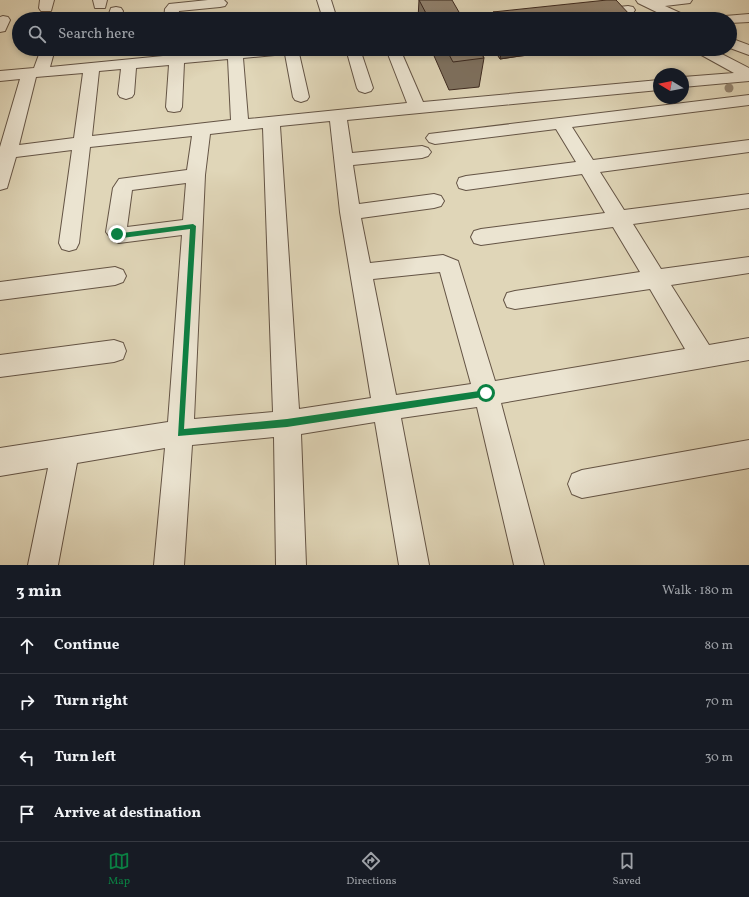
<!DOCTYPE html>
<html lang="en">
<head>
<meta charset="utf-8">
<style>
	:root { --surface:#171b24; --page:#20242c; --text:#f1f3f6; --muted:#9ea1a6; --line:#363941; --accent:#0b8043 }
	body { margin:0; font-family:Vollkorn,serif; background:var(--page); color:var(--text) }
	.compass { position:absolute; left:653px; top:68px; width:36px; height:36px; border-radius:50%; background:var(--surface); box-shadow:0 2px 6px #0003; rotate:280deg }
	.stop { position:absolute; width:12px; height:12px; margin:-9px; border:3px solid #0b8043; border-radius:50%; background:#fff }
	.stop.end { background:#0b8043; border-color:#fff; box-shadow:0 1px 4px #0008 }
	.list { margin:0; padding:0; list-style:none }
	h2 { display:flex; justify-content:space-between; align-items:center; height:52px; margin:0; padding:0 16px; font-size:17px }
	h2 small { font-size:13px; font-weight:400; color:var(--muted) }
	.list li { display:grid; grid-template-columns:26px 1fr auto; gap:12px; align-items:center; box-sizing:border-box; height:56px; padding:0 16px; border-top:1px solid var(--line) }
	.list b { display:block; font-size:15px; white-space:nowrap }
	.list em { font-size:13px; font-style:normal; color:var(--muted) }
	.icon { flex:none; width:22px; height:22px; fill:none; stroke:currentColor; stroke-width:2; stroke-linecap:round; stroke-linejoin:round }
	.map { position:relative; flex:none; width:749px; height:565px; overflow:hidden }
	.search { position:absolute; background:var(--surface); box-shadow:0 2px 6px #0003; left:12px; right:12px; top:12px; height:44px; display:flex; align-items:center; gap:10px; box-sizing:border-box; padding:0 14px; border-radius:22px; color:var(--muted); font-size:15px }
	.sheet { height:276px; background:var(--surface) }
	nav { display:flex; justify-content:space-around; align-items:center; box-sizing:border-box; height:56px; border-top:1px solid var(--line); background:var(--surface); font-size:11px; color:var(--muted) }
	nav a { display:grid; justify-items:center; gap:2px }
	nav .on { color:var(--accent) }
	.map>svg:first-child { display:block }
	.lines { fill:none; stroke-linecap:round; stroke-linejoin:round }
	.minor-casing { stroke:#645445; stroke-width:2 }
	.minor { fill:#ebe4d1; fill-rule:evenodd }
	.tree { fill:#948672 }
	.wall { fill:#7d705f; stroke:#3b281f }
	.shaded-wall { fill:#665b4e; stroke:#3b281f }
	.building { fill:#91826f; stroke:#3b281f }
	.route { fill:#0b8043 }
</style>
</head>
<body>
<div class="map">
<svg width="749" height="565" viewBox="0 0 749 565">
	<rect width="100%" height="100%" fill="#e0d6b8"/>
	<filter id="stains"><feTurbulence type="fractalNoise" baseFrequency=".005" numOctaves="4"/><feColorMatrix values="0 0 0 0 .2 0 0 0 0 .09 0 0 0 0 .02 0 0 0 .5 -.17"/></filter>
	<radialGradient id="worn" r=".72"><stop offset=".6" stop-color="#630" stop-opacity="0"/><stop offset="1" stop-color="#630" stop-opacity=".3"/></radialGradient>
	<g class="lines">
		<defs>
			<path id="minor" d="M40 0H54L51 11H41L39 8Z
				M93 0H107L105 8H95Z
				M208 0H224L227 3 225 6 220 7 179 11 178 19H164L165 9 169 4Z
				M317 0H331L337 19H323Z
				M636 0H692L690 3 665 6 687 16 689 19H671L638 3Z
				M628 6 633 7 635 10 633 13 584 19H540L542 16 547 15Z
				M116 7 121 8 123 11 121 19H107L111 8Z
				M397 14 402 15 403 19H381L383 16Z
				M749 14V22L730 23V19H723L725 16Z
				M3 16 8 17 10 20 5 31 0 32V17Z
				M730 38 749 45V55L730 48Z
				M41 49H55L50 67 235 49H298L309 97 307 100 301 102 295 100 293 97 285 54 243 58 248 119 407 103 386 49H400L423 102 659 80V90L347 120 352 153 422 146 428 148 431 152 428 156 422 158 353 165 359 204 434 194 441 196 444 201 441 206 434 208 361 218 370 263 443 255 458 261 495 381 685 349 650 289 515 309 507 307 504 300 507 293 515 291 640 272 613 227 481 245 474 243 471 237 474 231 481 229 605 213 582 174 466 190 459 188 457 183 459 178 466 176 576 162 556 129 435 144 429 142 426 138 429 134 749 95V105L572 127 593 160 749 140V152L600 172 624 210 749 194V208L633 224 661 269 749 257V273L671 285 709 345 749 338V360L501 403 544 565H514L477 407 401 418 429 565H399L375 422 301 434 306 565H276L274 437 192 445 184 565H154L165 448 77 463 58 565H28L48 468 0 476V448L168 422 182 235 119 243 112 240 106 232 113 188 119 179 187 170 192 136 90 147 79 243 76 249 69 251 62 249 59 243 72 150 16 157 7 188 0 190V147L20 79 0 81V71L34 68ZM228 59 231 120 92 136 99 71 121 69 118 94 120 97 126 99 132 97 134 94 136 68 169 65 166 107 168 111 174 112 180 111 182 107 184 63ZM83 73 74 138 19 145 36 77ZM330 121 340 212 371 398 299 409 280 126ZM263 128 273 412 194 419 205 175 210 134ZM186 183 183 220 127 227 132 190ZM440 272 471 384 396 395 373 279Z
				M346 49H360L373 88 371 91 365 93 359 91 357 88Z
				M694 49H712L749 68V81L683 87V77L734 73 696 52Z
				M115 267 123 270 126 276 123 282 115 285 0 300V282Z
				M114 340 123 343 126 351 123 359 114 362 0 377V355Z
				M749 440V468L582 498 572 494 568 484 572 474 582 470Z"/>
		</defs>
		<use href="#minor" class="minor-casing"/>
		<use href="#minor" class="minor"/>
	</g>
	<circle class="tree" cx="729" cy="88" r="4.5"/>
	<path class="wall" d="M419 0 463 19H418Z
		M493 12 631 16 630 19H492Z
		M431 49H479L484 58 479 87 449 90Z
		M499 49H521L520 56 500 59 498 56Z
		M522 49H578L520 56Z"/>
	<path class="shaded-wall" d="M502 49H521L520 56 500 59Z
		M522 49H549L548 53 520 56Z"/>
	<path class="building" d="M419 0H452L463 19H432L431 16 428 17Z
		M607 0H616L631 16 607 19H498L493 12Z
		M446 49H479L484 58 453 62Z"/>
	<path class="route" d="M193 224 196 226 184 429 287 419 486 390 490 393 489 396 287 427 178 436 190 229 122 238 114 234 117 232 122 233Z"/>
	<rect width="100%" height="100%" filter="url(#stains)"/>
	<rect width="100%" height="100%" fill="url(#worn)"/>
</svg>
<svg class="compass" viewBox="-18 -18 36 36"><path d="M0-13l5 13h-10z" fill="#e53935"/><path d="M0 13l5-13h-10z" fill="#9ea1a6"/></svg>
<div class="stop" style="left:486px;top:393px"></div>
<div class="stop end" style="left:117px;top:234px"></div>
<div class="search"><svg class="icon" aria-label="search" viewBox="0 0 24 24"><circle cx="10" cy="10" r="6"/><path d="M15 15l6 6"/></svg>Search here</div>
</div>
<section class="sheet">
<h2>3 min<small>Walk · 180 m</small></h2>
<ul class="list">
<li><svg class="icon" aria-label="ahead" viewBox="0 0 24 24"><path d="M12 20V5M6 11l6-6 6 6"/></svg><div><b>Continue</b></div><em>80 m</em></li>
<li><svg class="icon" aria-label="right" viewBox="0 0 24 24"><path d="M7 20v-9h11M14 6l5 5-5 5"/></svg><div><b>Turn right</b></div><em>70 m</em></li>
<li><svg class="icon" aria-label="left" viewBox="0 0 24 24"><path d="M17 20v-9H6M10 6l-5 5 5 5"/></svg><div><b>Turn left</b></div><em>30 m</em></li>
<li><svg class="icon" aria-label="arrive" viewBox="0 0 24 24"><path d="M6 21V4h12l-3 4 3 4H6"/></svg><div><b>Arrive at destination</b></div></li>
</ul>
</section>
<nav>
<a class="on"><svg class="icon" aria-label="map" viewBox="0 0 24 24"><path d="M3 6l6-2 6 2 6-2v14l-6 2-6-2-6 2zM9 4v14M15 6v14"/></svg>Map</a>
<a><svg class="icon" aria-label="directions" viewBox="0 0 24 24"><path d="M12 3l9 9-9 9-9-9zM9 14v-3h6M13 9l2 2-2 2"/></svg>Directions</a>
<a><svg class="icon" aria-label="saved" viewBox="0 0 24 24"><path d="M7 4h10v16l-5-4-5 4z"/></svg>Saved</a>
</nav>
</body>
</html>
